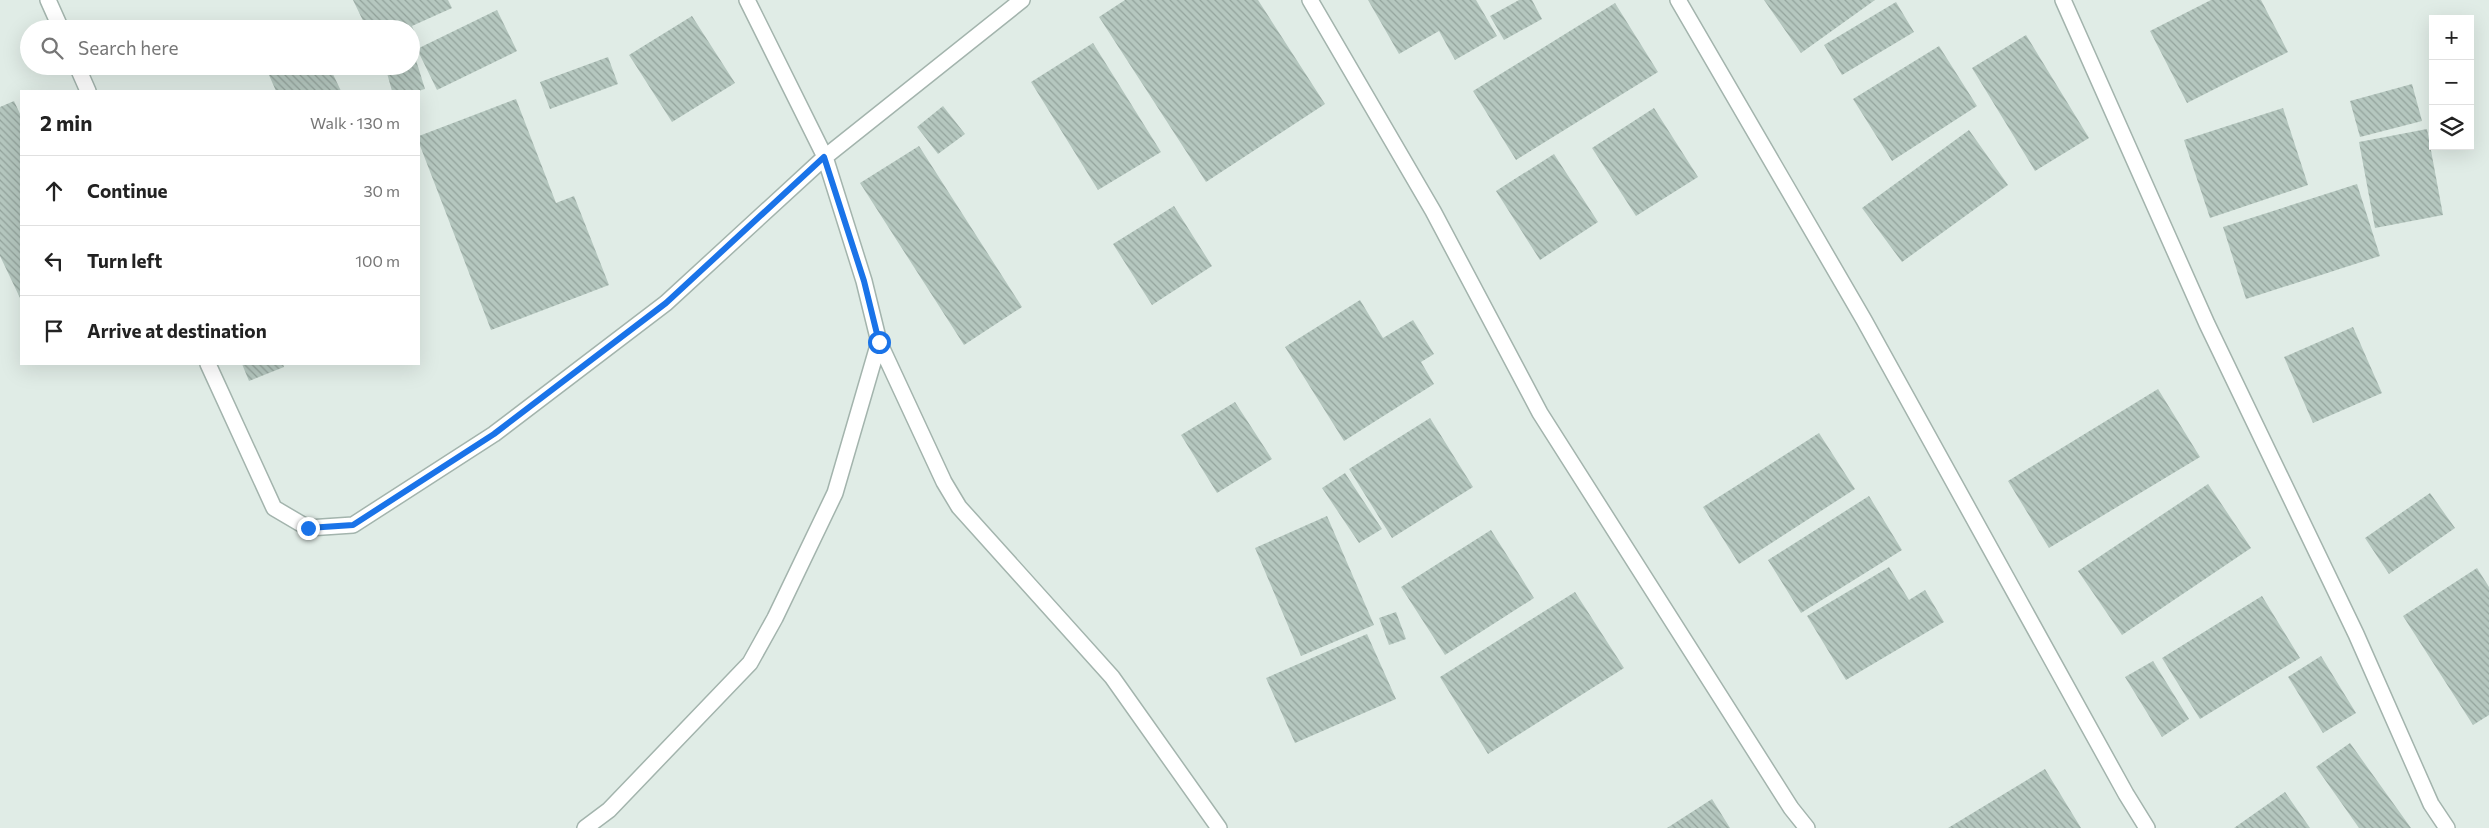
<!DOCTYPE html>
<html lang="en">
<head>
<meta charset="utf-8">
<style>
	:root { --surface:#fff; --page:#f2f2f2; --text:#222; --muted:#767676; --line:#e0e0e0 }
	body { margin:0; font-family:Commissioner,sans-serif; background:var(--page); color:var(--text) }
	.controls { position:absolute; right:15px; top:15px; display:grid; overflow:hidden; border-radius:0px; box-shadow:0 5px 20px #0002 }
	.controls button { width:45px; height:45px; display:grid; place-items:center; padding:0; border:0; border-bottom:1px solid var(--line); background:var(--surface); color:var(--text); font:25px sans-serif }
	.stop { position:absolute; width:15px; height:15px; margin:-11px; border:4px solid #1a73e8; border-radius:50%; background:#fff }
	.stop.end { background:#1a73e8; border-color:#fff; box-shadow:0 1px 5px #0008 }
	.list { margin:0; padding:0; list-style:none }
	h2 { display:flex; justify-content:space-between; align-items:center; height:65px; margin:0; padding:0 20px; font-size:21px }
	h2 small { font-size:16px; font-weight:400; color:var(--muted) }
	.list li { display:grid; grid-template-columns:32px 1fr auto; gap:15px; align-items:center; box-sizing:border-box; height:70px; padding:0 20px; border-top:1px solid var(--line) }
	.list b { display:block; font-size:19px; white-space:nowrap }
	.list em { font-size:16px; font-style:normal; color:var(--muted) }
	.icon { flex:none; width:28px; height:28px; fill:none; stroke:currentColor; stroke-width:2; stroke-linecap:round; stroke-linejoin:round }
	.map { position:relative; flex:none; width:2489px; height:828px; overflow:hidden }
	.search { position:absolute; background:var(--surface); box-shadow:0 5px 20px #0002; left:20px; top:20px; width:400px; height:55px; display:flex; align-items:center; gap:12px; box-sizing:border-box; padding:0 18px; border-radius:28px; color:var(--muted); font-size:19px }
	.panel { position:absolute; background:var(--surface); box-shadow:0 5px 20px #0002; left:20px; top:90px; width:400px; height:275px; border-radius:0px }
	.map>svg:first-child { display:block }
	.building { fill:url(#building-back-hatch) }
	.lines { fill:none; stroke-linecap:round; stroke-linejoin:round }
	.minor-casing { stroke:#a3b4ad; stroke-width:18 }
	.minor { stroke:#fff; stroke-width:15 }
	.route { stroke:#1a73e8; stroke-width:6 }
</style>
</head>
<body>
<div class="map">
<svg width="2489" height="828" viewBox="0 0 2489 828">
	<defs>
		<pattern id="building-back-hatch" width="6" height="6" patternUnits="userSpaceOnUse" patternTransform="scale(1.25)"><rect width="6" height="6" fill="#b5c7bf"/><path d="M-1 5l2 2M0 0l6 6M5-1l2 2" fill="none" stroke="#93a39c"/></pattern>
	</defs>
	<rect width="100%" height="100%" fill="#e0ece6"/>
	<path class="building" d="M353 0H448L452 8 412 26 419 43 411 47V29H367Z
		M1125 0H1258L1325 104 1206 182 1099 17Z
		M1368 0H1476L1497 36 1455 60 1439 31 1399 54Z
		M1519 0H1532L1542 19 1504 40 1490 16Z
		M1764 0H1875L1801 53Z
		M2211 0H2261L2288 52 2187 103 2150 31Z
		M1896 2 1914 32 1842 75 1824 45Z
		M1615 3 1658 72 1516 160 1473 91Z
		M497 10 517 51 437 90 417 49Z
		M692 16 735 83 672 122 629 55Z
		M2026 35 2089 138 2035 171 1972 68Z
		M1093 43 1161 152 1098 190 1031 82Z
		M1939 46 1977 106 1892 161 1853 99Z
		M415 57 425 89 418 91H392L385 66H411V58Z
		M608 57 618 84 550 109 540 82Z
		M265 66H340L331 70 341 91H276Z
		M2412 84 2422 121 2360 137 2350 101Z
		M516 99 556 203 574 196 609 285 491 330 419 143V136Z
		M14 101 21 116V300L0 256V107Z
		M943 106 965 134 938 154 917 127Z
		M1654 108 1698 177 1636 216 1592 148Z
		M2283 108 2308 185 2210 218 2184 140Z
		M2427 129 2443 215 2375 228 2359 142Z
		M1969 130 2008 185 1902 262 1862 208Z
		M919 146 1022 307 964 345 860 183Z
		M1554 154 1598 222 1540 260 1496 191Z
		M2357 184 2380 256 2246 299 2223 227Z
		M1174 206 1212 266 1152 305 1113 244Z
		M1360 300 1383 338 1413 320 1434 354 1421 362 1434 384 1344 441 1285 347Z
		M2353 327 2382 393 2313 423 2284 357Z
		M242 364H283L284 367 249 381Z
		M2158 389 2200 457 2049 548 2008 481Z
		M1235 402 1272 459 1217 493 1181 435Z
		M1430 418 1473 487 1392 538 1349 469Z
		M1819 433 1855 489 1739 564 1703 507Z
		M1345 473 1382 529 1359 543 1322 488Z
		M2208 484 2251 548 2122 635 2078 571Z
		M2430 493 2455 528 2389 574 2365 538Z
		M1869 496 1902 550 1801 613 1768 560Z
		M1327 516 1374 625 1301 656 1255 548Z
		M1491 530 1534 598 1445 655 1401 587Z
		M1889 567 1909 600 1925 590 1944 622 1846 680 1807 616Z
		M2477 568 2489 587V715L2473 725 2403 616Z
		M1575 592 1624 668 1488 754 1440 677Z
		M2262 596 2300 658 2200 719 2162 658Z
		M1396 612 1406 639 1389 645 1379 618Z
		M1367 634 1396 699 1295 743 1266 678Z
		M2321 656 2356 713 2323 733 2288 677Z
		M2153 661 2189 719 2162 737 2125 677Z
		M2350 743 2411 828H2359L2316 767Z
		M2045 769 2081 828H1948Z
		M2285 792 2310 828H2234Z
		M1712 799 1730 828H1667Z"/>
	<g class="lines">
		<defs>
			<path id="minor" d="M48 0 61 29
				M747 0 825 157 864 281 879 342 944 482 959 507 1112 677 1219 828
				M1310 0 1433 211 1540 413 1791 808 1807 828
				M1678 0 1864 320 2126 794 2147 828
				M2063 0 2207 324 2356 634 2431 804 2447 828
				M77 66 88 91
				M208 364 274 508 308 528 353 525 494 434 666 303 825 157 1022 0
				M585 828 609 810 750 663 775 618 835 493 879 342"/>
		</defs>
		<use href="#minor" class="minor-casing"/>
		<use href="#minor" class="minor"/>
	</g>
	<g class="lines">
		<path class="route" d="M308 528 353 525 494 434 666 303 824 157 864 281 879 342"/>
	</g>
</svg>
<div class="controls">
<button>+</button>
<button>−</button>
<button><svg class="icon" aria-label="layers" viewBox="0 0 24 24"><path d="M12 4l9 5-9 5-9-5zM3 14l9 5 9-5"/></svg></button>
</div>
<div class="stop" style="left:879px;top:342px"></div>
<div class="stop end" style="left:308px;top:528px"></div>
<div class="search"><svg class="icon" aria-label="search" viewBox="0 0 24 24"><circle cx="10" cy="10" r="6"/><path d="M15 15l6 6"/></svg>Search here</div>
<section class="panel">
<h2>2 min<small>Walk · 130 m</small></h2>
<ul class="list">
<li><svg class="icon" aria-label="ahead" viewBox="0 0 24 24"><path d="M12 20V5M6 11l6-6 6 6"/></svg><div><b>Continue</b></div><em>30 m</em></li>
<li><svg class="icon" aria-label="left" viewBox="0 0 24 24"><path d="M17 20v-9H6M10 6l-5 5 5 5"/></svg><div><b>Turn left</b></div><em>100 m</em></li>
<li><svg class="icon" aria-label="arrive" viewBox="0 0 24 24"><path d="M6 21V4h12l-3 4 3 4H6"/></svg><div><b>Arrive at destination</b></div></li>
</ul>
</section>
</div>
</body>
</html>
